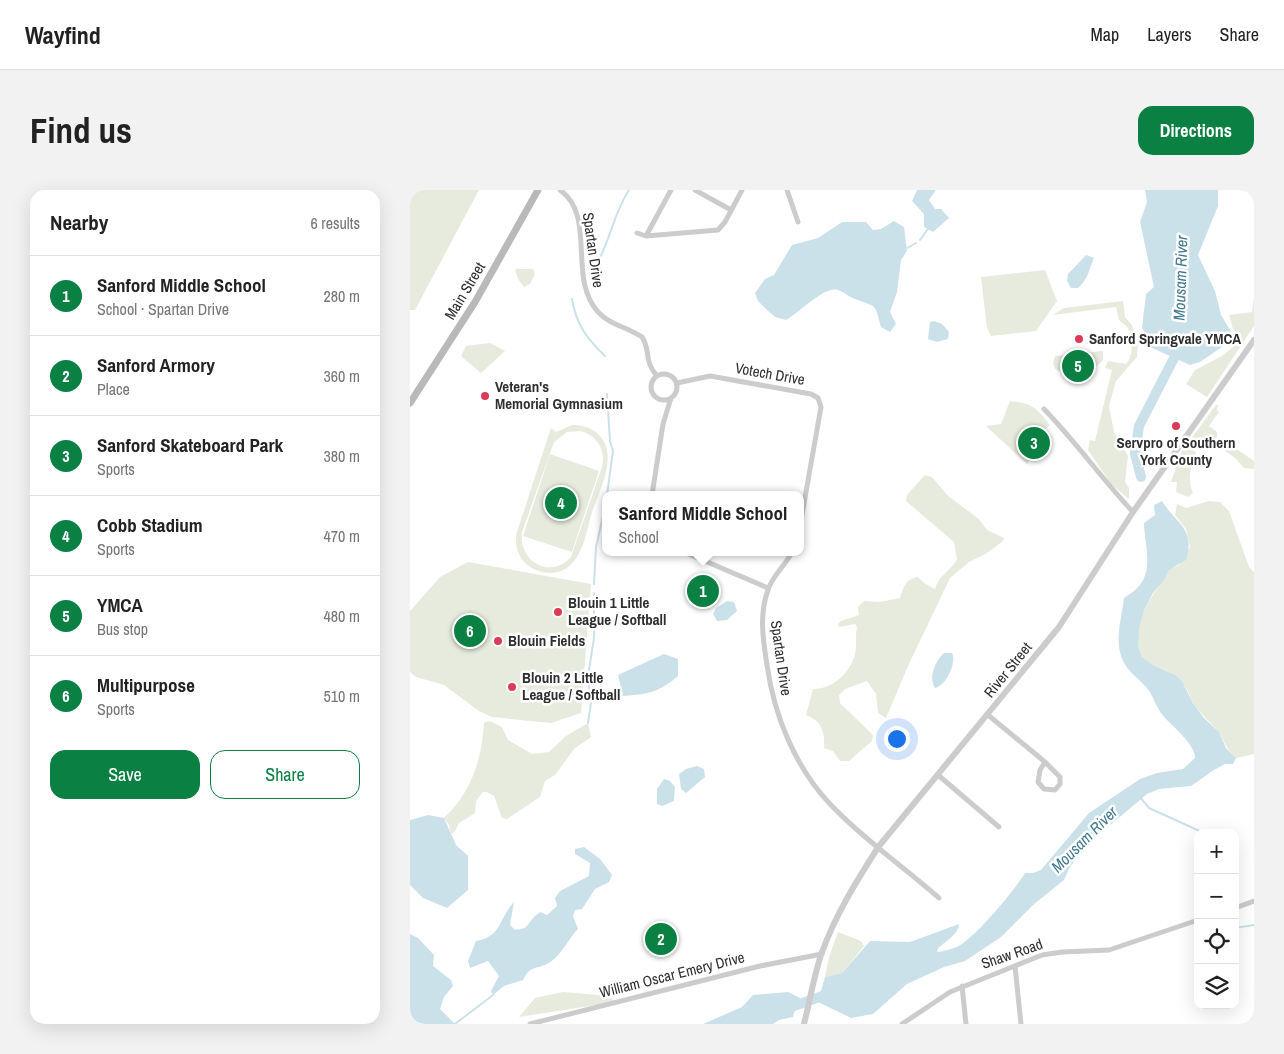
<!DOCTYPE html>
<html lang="en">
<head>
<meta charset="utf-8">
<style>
	:root { --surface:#fff; --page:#f2f2f2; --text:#222; --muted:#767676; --line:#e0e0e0; --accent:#0b8043 }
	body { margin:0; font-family:"Archivo Narrow",sans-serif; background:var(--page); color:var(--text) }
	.controls { position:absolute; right:15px; bottom:15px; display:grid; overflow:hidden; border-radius:10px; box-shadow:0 5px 20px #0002 }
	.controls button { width:45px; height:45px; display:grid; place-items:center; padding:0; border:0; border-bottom:1px solid var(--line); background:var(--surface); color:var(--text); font:25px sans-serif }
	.you { position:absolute; left:486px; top:548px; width:18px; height:18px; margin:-12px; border:4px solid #fff; border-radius:50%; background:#1a73e8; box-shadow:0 0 0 8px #1a73e833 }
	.badge { display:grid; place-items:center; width:32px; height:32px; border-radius:50%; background:var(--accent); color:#fff; font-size:16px; font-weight:700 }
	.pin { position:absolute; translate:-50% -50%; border:2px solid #fff; box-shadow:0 1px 5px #0006 }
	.popup { position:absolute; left:192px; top:301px; width:202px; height:65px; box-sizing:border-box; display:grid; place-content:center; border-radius:10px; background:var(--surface); filter:drop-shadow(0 1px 4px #0005); font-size:16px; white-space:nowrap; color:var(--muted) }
	.popup b { font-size:19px; color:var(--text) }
	.popup::after { content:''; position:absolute; left:50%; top:100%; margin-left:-10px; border:10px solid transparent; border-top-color:var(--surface) }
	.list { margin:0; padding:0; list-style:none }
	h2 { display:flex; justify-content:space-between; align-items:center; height:65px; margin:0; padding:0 20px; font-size:21px }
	h2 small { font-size:16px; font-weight:400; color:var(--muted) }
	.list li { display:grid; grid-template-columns:32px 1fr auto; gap:15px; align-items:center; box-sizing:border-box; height:80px; padding:0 20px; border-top:1px solid var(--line) }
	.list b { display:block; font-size:19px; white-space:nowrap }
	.list p { margin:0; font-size:16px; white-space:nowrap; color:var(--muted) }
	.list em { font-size:16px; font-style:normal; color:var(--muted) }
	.actions { display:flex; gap:10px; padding:15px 20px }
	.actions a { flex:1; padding:11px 0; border:1px solid var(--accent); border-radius:15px; text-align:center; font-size:18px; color:var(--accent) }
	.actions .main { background:var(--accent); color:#fff }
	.icon { flex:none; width:28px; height:28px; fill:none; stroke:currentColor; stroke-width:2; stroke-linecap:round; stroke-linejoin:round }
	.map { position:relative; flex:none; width:844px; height:834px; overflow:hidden; border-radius:15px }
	header { display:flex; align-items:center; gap:30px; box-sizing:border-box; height:70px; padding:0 25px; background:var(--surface); border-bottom:1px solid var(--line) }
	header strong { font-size:24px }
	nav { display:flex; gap:28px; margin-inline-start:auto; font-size:18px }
	.intro { display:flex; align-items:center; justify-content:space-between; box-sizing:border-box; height:120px; padding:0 30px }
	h1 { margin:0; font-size:35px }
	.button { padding:12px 22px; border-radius:15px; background:var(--accent); color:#fff; font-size:18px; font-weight:700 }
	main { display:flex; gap:30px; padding:0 30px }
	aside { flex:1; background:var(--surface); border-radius:15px; box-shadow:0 5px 20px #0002 }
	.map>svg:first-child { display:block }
	.green { fill:#e6ebde; fill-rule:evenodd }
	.water { fill:#cbe1ea }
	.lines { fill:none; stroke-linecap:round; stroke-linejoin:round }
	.stream { stroke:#cbe1ea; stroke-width:2 }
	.river { stroke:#cbe1ea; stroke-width:10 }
	.minor { stroke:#ccc; stroke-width:5 }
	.tertiary { stroke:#ccc; stroke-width:6 }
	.secondary { stroke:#b9b9b9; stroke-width:7 }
	.poi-dot { fill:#dc3b58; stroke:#fff; stroke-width:2 }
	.labels { text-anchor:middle; stroke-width:5; stroke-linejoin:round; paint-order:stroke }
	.street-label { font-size:15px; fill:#2f2f2f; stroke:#fff }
	.poi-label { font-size:15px; font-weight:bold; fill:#2f2f2f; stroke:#fff; text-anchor:start }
	.water-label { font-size:16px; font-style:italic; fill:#41788d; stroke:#fff }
</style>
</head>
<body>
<header>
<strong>Wayfind</strong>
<nav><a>Map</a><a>Layers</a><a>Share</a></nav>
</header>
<div class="intro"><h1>Find us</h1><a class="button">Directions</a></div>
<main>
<aside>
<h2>Nearby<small>6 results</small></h2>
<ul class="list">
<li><span class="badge">1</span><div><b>Sanford Middle School</b><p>School · Spartan Drive</p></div><em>280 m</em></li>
<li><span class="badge">2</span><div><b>Sanford Armory</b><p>Place</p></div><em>360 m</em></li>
<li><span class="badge">3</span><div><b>Sanford Skateboard Park</b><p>Sports</p></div><em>380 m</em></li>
<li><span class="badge">4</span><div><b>Cobb Stadium</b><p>Sports</p></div><em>470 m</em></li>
<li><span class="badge">5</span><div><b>YMCA</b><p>Bus stop</p></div><em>480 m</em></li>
<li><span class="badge">6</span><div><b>Multipurpose</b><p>Sports</p></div><em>510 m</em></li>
</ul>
<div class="actions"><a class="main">Save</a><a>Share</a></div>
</aside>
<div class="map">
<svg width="844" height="834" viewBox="0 0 844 834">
	<rect width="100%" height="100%" fill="#fff"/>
	<path class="green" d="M0 0H69L5 120H0Z
		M105 79H123L125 84 120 94 114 97 108 89Z
		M635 80 647 111 626 141 581 146 577 138 571 87Z
		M844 108V136L797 207 776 194 785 180 812 166 832 150 823 139 819 125 842 122Z
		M713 111 715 127 722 135 728 152 727 167 706 191 699 216 704 242 718 266 715 292 719 298V309L701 294 678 260 680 250 685 251 702 180 695 178 698 171 716 174C724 166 723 147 718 138 716 135 711 132 709 130L706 117 643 125 654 118Z
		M80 153 95 161 71 183 51 166 56 156Z
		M693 161V170L687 176 661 175 650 181 645 179 643 173 645 166Z
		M600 211C624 213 628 220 640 235L632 242 639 249 630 257 617 274 576 236 591 234Z
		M806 215H808L807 220 809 222 799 236 807 242V247L794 255 781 249Z
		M162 235C171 235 180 237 187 243 210 263 190 299 182 322 177 340 173 366 158 377 148 385 132 384 122 378 109 370 105 359 106 345L141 238 146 242ZM170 241C187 245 196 260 192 277L161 367C140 390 108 371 112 342L144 252 157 242Z
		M810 253H818L844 271V279L834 278 825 268 807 255Z
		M776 255 786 262C782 276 776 289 783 303L778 307 766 302 767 292H761L766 277 763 275Z
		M140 264 189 281 162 362 113 346Z
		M515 285 522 287 538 306 569 329 577 340 594 348 593 351 577 363 559 372 540 388 498 476 476 528 468 523 466 504 457 491 435 499 429 505 430 513 463 545 462 551 439 571H430L423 561 414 558C415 542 412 531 396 525L403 499C423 499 440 483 445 464 447 455 445 446 447 437L445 434 429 437 428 434 431 431 449 425 448 417 454 411 470 412 490 408C494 397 495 389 508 387L514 393 525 399C529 385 541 381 547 369L544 352 496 311 497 305Z
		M799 311 810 312 819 321 839 377 844 382V564L826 568C817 560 815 552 809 543 802 533 791 525 784 514 780 508 779 501 774 495 762 482 744 481 733 468 715 446 738 410 752 392 755 388 756 382 760 379 763 377 767 377 770 374 774 369 776 363 780 357L776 339 765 325 767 314 776 318Z
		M58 372 181 394 171 523 141 533 82 527 69 521 34 495 6 487 0 482V421L30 387Z
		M80 531 92 537 98 550 122 564 139 562 156 546 178 533 181 547 165 558 145 585 135 591 130 607 97 629 92 628 84 606 77 602H73L66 611 65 623 49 633 45 641 41 644 39 635 34 628C61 603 72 569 74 533Z
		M428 742 451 751 454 756 432 783 415 787 419 767Z
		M153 802 199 806 205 812 109 827 125 808Z"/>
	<path class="water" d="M507 0H526L519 10 525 19H531L539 28 523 42 514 37V24L502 11Z
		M735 0H808V16L788 65 805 101 811 125 822 143V150L790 172 780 175 740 157 739 149 732 138 736 104 744 97 730 32 737 12Z
		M484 31 494 37 497 61 491 70 487 102 480 122 486 134 480 142 471 137C464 112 468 118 445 109 439 107 434 102 428 100 414 96 389 123 376 130L365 127 357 120 348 111 345 103 355 89 364 85 382 55 408 48 432 32H456L463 40 471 39Z
		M676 65 684 68C679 79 678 90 668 98H661L657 91 658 84Z
		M524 131 532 134 539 142 538 149 527 152 518 149 520 132Z
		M752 311C766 334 786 338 776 370L759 380 754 390 743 403 734 420 729 439 728 457 732 467 744 476 765 485 772 491 783 513 794 528 809 542 816 558 826 568 823 574H815L804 580 781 596 749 599 737 604 679 653 660 677 654 690 623 715 591 747 555 771 534 777 497 794 463 824 441 828 408 812 415 787 432 783 460 751 500 752 549 734C549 745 533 752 527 760L528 762C534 761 541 759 547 757 565 748 604 701 615 683H623L631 680 679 623 730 589 747 583 773 579 785 568C786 554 759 534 751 523 746 516 744 509 740 502 730 488 714 481 710 462 706 445 712 425 714 408 719 404 725 401 729 396 744 379 734 352 734 333L745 325 744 315Z
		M317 411 324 412 327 421 317 430 307 431 303 424 306 418Z
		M534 463H542C547 473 536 496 525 498 518 487 525 472 534 463Z
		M254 464 268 469V486C248 503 238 504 213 506L208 485Z
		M287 576 294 579 295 587 276 603 271 599 269 584 276 579Z
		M254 589 260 591 265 597 264 611 252 616 247 614V599Z
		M18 625 34 628 46 655 58 666V700L37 718 13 708 0 695V630Z
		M174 657 190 669 202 685 199 692 185 699 172 719 165 720 163 726 168 739C158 749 151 767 137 774 124 780 121 775 113 790L94 796 83 805 81 801 89 786 78 771 60 778 58 771 66 751C93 746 89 727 104 712L100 735 105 740 115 738 125 726 130 722 137 725 147 716 145 708 150 701 179 686 180 673 165 664V659Z
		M0 744 8 748 24 765 23 776 41 790 43 796 34 807 30 819 45 834H0Z
		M378 802 390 808V818L385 820 383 827 369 830 363 834H293L332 817 343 805Z"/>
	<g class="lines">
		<path class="stream" d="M510 50 518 39
			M497 58 506 53
			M185 77C200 53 203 24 219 0
			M162 109C166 134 177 149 195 166
			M197 204 200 251 203 261 197 305
			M184 394 186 357 196 313
			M178 533 181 513 178 486 184 448V403
			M730 607 739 618 794 643
			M825 738 844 735
			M45 834 83 805"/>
		<path class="river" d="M731 287 725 264 729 236 764 168 768 156
			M381 817 421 803"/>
		<path class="minor" d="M150 0C187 26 157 88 188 122 200 135 217 137 232 147 241 160 233 170 247 186
			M285 0 321 20
			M377 0 388 32
			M227 43 236 46 308 40 315 32 332 0
			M236 46 261 0
			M241 197a13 13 0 1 1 26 0a13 13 0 1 1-26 0Z
			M267 193 300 186 401 204 408 208 411 217 390 336
			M634 219C666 252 692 289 723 322
			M242 305 253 234 261 208
			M274 362 358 398
			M382 362C376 375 362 386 358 400 349 424 353 450 357 475 364 525 385 577 420 614 453 649 494 677 529 708
			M578 525 635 572
			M635 572 650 587V594L645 600 634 599 628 592 630 580Z
			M528 585 589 637
			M825 718 844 711
			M605 776 611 834
			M552 796 556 834
			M120 834 350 776 412 764
			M492 834 540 802 632 765 652 762 699 760 788 730"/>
		<path class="tertiary" d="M394 834C400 810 404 785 412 762 426 724 447 690 469 656L649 437 723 322 844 150"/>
		<path class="secondary" d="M0 213 65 112 128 0"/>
	</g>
	<g class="poi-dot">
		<circle cx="669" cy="149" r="5"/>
		<circle cx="75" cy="206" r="5"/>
		<circle cx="766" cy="236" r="5"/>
		<circle cx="148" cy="422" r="5"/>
		<circle cx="88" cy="451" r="5"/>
		<circle cx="102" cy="497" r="5"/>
	</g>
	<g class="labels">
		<g class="street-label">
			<text transform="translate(183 60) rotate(82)" y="5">Spartan Drive</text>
			<text transform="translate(55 101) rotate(-59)" y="5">Main Street</text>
			<text transform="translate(360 184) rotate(10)" y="5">Votech Drive</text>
			<text transform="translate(371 468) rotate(82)" y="5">Spartan Drive</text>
			<text transform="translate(598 480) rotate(-51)" y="5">River Street</text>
			<text transform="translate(602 764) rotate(-19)" y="5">Shaw Road</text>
			<text transform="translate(262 785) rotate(-14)" y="5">William Oscar Emery Drive</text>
		</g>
		<g class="poi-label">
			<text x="679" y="154">Sanford Springvale YMCA</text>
			<text x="85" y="202">Veteran's<tspan x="85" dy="17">Memorial Gymnasium</tspan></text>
			<text x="766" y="258" text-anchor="middle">Servpro of Southern<tspan x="766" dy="17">York County</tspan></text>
			<text x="158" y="418">Blouin 1 Little<tspan x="158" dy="17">League / Softball</tspan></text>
			<text x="98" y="456">Blouin Fields</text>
			<text x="112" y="493">Blouin 2 Little<tspan x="112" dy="17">League / Softball</tspan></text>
		</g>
		<g class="water-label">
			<text transform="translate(770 88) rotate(-88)" y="6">Mousam River</text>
			<text transform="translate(674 649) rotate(-45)" y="6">Mousam River</text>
		</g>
	</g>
</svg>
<div class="controls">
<button>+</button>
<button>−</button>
<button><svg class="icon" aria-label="locate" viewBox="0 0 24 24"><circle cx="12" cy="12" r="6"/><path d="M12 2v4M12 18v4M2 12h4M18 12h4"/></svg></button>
<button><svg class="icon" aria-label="layers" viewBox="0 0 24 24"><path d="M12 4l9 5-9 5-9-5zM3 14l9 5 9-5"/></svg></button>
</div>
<div class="you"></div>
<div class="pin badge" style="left:293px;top:401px">1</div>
<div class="popup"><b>Sanford Middle School</b>School</div>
<div class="pin badge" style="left:251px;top:749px">2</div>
<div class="pin badge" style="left:624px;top:253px">3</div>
<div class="pin badge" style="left:151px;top:313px">4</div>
<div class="pin badge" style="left:668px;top:176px">5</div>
<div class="pin badge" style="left:60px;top:441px">6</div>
</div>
</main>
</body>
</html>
